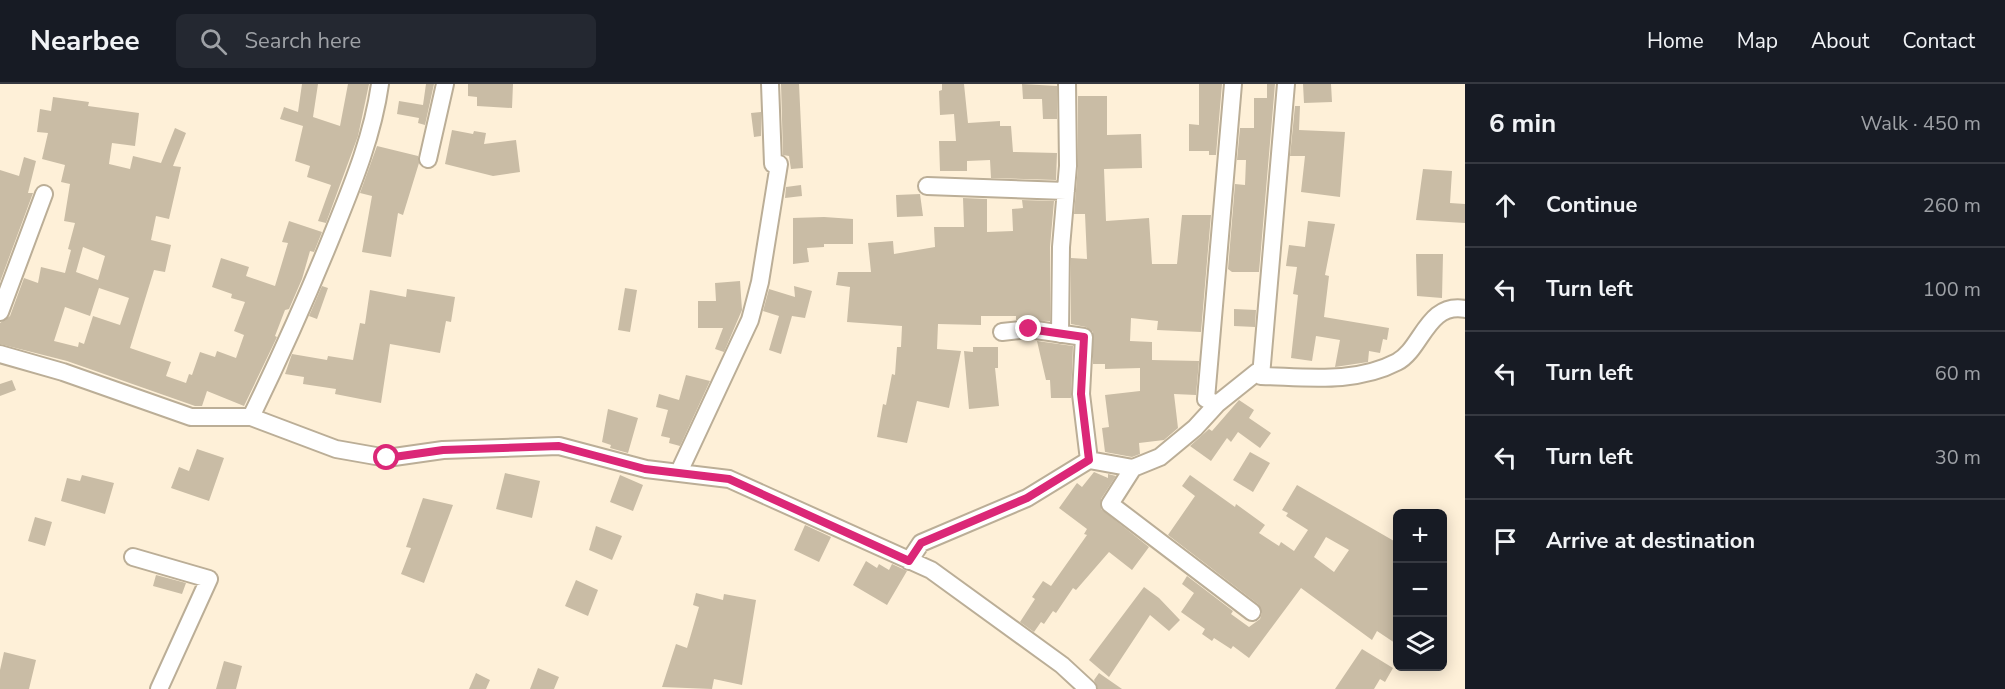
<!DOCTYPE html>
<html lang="en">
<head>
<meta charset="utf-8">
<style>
	:root { --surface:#171b24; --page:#242831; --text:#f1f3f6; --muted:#9ea1a6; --line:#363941 }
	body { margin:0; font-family:"Nunito Sans",sans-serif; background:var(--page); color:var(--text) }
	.controls { position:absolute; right:18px; bottom:18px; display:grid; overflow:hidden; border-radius:9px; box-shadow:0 3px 15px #0003 }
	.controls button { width:54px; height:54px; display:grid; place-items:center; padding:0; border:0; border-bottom:2px solid var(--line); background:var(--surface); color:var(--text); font:30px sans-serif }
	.stop { position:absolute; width:18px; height:18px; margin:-14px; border:4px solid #db2777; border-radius:50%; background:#fff }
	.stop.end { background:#db2777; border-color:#fff; box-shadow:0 2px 6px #0008 }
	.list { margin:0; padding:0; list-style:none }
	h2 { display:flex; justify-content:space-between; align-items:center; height:78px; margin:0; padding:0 24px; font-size:26px }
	h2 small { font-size:20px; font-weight:400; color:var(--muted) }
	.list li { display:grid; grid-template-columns:39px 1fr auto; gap:18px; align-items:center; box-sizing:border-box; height:84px; padding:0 24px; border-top:2px solid var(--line) }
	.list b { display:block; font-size:22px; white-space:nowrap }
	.list em { font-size:20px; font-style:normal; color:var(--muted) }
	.icon { flex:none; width:33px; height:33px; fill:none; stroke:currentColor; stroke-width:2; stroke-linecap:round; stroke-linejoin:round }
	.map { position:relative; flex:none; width:1465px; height:605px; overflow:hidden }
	header { display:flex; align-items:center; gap:36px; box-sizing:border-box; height:84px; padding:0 30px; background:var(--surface); border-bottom:2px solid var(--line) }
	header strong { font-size:28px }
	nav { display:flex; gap:33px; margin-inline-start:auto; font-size:21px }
	.search { width:420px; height:54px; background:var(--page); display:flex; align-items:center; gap:15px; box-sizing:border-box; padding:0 21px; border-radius:9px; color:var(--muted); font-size:22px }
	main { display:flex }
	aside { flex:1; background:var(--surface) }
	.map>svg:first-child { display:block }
	.building { fill:#c9bca5; fill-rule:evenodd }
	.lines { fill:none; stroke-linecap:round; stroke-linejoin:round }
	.minor-casing { stroke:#bbae97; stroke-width:20 }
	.minor { stroke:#fff; stroke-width:16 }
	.route { stroke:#db2777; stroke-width:8 }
</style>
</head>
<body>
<header>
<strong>Nearbee</strong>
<div class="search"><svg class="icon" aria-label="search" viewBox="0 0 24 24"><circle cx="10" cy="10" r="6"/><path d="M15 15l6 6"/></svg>Search here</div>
<nav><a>Home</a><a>Map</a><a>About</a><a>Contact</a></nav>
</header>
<main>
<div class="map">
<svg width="1465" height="605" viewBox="0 0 1465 605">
	<rect width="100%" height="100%" fill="#fef0d8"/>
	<path class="building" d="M302 0H318L313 33 340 42 348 0H369L358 52 326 139 318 137 331 101 307 93 310 82 295 77 303 42 280 35 284 23 298 28Z
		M426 0H434L425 41 418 39 419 34 397 30 399 17 423 21Z
		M468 0H513L512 24 477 22V13L468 12Z
		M781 0H799L803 84 791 85 789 72 783 71Z
		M942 0H964L968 39 1000 37V42H1011L1013 68 1057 69 1056 96 991 94 990 76 967 77V87H940L939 57H956L954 30 940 31 939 7 942 6Z
		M1022 0 1057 2V35H1043L1042 15H1023Z
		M1199 0H1222L1216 71H1209V67H1189V40L1199 41Z
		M1267 0H1275L1259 188H1232L1228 185 1235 100 1245 101 1246 76H1237L1240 44H1254V14H1267Z
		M1303 0H1331L1332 18 1304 19Z
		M1078 12H1107V51L1141 50 1142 84 1104 85 1106 137 1149 134 1152 180H1177L1182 131H1211L1201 248 1157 246 1158 237 1131 234 1130 257 1152 258V276L1199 277 1196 311 1174 310 1178 344 1164 356 1139 359 1140 370 1132 373 1105 368 1102 344 1109 343 1105 311 1140 307V284L1105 285V280H1093V248L1086 243 1071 240V174L1087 175 1085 130H1074L1078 82Z
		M53 13 89 18 88 22 139 29 135 62 112 59 109 80 130 85 133 72 161 79 175 44 186 49 173 82 181 83 169 135 156 132 151 156 171 161 165 188 154 186 130 264 171 278 166 292 186 299 189 290 192 291 200 268 215 273 217 267 236 274 244 251 234 247 245 218 231 214 232 210 212 203 221 174 249 183 246 192 275 202 288 159 282 158 289 137 322 148 314 168 310 167 302 195 289 225 285 226 275 252 277 253 244 322 207 307 202 322H195L67 277 0 260V239L10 232 24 194 38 199 41 183 65 189 71 166 68 165 75 139 64 137 70 100 61 98 65 81 42 75 48 49 37 48 40 25 51 27ZM83 163 105 172 98 196 76 188ZM99 204 129 214 120 241 93 232 84 260 79 258 78 263 54 257 65 223 90 232Z
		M1295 22H1300L1299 46 1345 48 1340 113 1301 108 1305 72H1290Z
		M761 28V52L754 53 751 29Z
		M452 46 473 50 474 47 486 49 484 60 516 56 520 88 493 92 445 80Z
		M377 62 418 72 419 79 403 131 398 129 391 173 362 168 372 112 360 109Z
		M24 73 36 77 28 109H33L0 198V86L19 92Z
		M1423 85 1452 87 1450 119 1465 120V139L1416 136Z
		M801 101 802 112 785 114 786 103Z
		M920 110 923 132 897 133 896 111Z
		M963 114 987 115V148L1013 147 1012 125 1023 124 1022 116 1054 117 1050 163V237L1016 236V232H981V241L938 240 937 265 961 267 949 324 917 317 907 359 877 353 883 320 886 321 892 290 895 291 897 263H901L902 242 847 238 850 203 836 201 838 188H871L868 159 893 157 894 170 935 163 934 143H964Z
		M824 133 853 135V160H824V163L807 164 809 178 793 180V134Z
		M1308 137 1335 140 1325 191 1329 192 1324 233 1389 244 1387 256 1383 255 1380 269 1369 267 1368 278 1335 283 1340 256 1316 252 1312 277 1291 274 1298 211 1293 210 1297 183 1286 182 1289 161 1305 163Z
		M1416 170H1443L1442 214 1417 212Z
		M740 197 742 226 724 268 715 265 723 244H698V217H716L715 199Z
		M322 202 328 204 317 235 309 232Z
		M794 202 812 207 805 234 792 232 781 270 769 266 779 232 763 227 769 205 795 213Z
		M625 204 637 206 630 248 618 246Z
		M407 205 455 213 451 238 446 237 440 269 390 260 381 319 335 310 336 305 303 300 304 293 285 290 292 270 327 276 328 272 353 276 360 239 365 240 370 206 406 213Z
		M1234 225 1256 226 1255 243 1234 242Z
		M1037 257 1073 262 1071 314H1051L1050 296H1046Z
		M973 263H998V284H995L999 322 969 325 964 267 973 268Z
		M686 291 710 297 680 362 669 359 670 354 661 352 668 326 656 323 659 310 679 316Z
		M12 296 16 306 0 312V300Z
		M1239 316 1254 326 1249 334 1271 349 1260 364 1238 348 1231 358 1227 354 1211 377 1190 362 1209 345 1212 347Z
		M608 325 638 334 628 369 610 364 611 361 602 358Z
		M197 365 224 374 209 417 171 404 179 383 189 387Z
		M1250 368 1270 379 1253 408 1233 396Z
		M1094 388 1108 394V390L1116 392 1101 415V425L1149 463 1132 486 1109 468 1076 506 1073 504 1056 529 1053 527 1044 540 1041 538 1034 548 1020 538 1035 515 1032 513 1043 497 1051 502 1087 451 1084 450 1087 445 1059 424 1077 399 1082 403Z
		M505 389 540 397 532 434 496 425Z
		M82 391 114 399 105 430 61 417 67 394 80 397Z
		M620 391 643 401 633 427 610 418Z
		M1190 391 1235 423 1236 420 1265 441 1259 449 1279 462 1281 458 1294 467 1308 446 1286 432 1288 429 1282 426 1297 401 1394 457 1393 460 1398 463V561L1377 547 1372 556 1301 504 1249 574 1233 562 1231 565 1214 554 1212 557 1202 550 1205 545 1181 528 1194 509 1182 500 1187 492 1233 527 1231 530 1249 543 1260 535 1262 529 1258 520 1168 451 1195 412 1182 402ZM1326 453 1349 466 1334 488 1314 473Z
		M423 414 453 421 424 499 401 490 411 464 406 463Z
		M35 433 52 438 45 462 28 457Z
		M805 441 831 453 819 478 794 466Z
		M596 442 622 452 612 476 589 466Z
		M866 477 877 484 879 480 889 486 892 480 907 487 887 521 853 501Z
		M156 491 186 499 182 510 153 502Z
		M576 496 598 506 588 532 565 522Z
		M1144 503 1159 514 1180 536 1169 547 1150 531 1109 593 1089 576Z
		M696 509 723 516 724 510 756 516 742 601 714 595 712 605 662 603 676 560 687 564 699 523 693 521Z
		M1362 565 1393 584 1385 598 1380 595 1374 605H1335Z
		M4 568 36 576 29 605H0V586Z
		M224 577 242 582 236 605H216Z
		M538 584 559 593 554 605H530Z
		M476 589 490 596 486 605H469Z
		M1099 589 1122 605H1098L1094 596Z"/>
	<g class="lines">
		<defs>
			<path id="minor" d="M428 75 445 0
				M927 102 1066 107
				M0 228 44 110
				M1002 248 1029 245 1084 253 1081 310 1089 376 1133 384 1160 373 1195 344 1217 320 1257 288 1261 292C1306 293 1355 300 1397 278 1422 265 1427 218 1465 225
				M1060 250 1061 163 1068 82 1067 0
				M0 270 63 288 191 333H251L336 365 387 374 443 366 559 362 646 385 729 395 931 486 1062 581 1088 605
				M1261 292 1286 0
				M1217 320 1206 315 1233 0
				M251 333C281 271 309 209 335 144 354 97 373 50 380 0
				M1133 384 1110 420 1252 528
				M679 388 750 236 760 198 779 80H773L770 0
				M133 473 209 495 159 605
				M909 477 921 459 1027 414 1089 376"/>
		</defs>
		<use href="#minor" class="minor-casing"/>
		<use href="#minor" class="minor"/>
	</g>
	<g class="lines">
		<path class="route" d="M387 374 443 366 559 362 645 385 729 395 909 477 921 459 1027 414 1089 376 1081 310 1084 253 1029 245"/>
	</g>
</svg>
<div class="controls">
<button>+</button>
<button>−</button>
<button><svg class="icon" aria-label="layers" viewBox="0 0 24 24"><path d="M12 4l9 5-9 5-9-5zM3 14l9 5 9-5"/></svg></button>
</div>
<div class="stop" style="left:387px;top:374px"></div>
<div class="stop end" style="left:1029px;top:245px"></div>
</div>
<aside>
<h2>6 min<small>Walk · 450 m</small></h2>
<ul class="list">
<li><svg class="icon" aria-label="ahead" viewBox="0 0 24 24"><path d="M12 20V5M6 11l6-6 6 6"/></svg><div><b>Continue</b></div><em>260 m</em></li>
<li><svg class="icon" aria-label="left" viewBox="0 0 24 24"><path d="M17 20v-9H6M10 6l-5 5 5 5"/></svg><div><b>Turn left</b></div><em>100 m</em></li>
<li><svg class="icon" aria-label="left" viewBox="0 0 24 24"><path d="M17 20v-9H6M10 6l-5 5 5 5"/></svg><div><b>Turn left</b></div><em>60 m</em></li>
<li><svg class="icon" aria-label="left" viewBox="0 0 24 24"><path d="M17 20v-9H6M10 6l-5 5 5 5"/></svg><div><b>Turn left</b></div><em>30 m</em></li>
<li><svg class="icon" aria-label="arrive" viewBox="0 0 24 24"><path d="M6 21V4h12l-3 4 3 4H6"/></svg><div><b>Arrive at destination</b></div></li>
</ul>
</aside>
</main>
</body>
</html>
